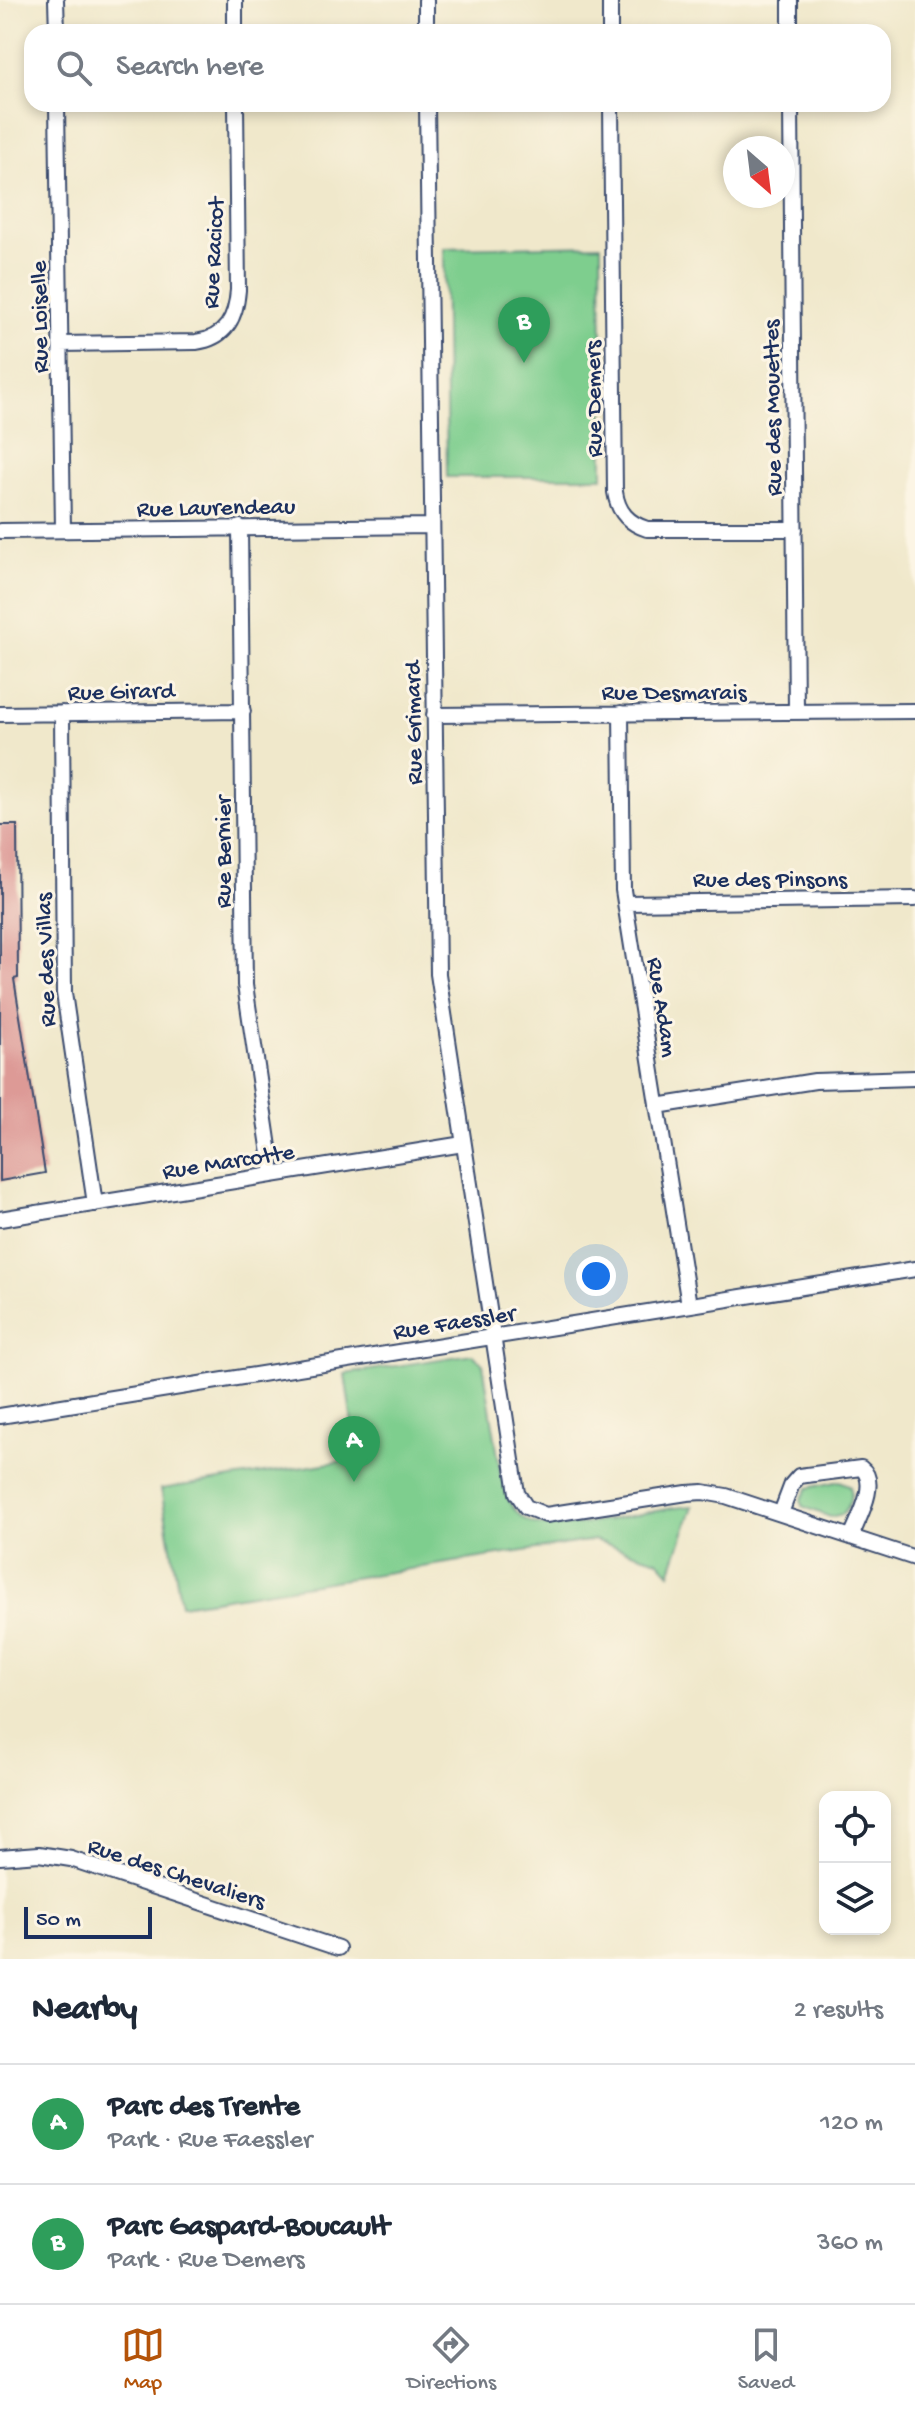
<!DOCTYPE html>
<html lang="en">
<head>
<meta charset="utf-8">
<style>
	:root { --surface:#fff; --page:#f2f2f3; --text:#1f2937; --muted:#747a83; --line:#e0e1e3; --accent:#b45309 }
	body { margin:0; font-family:"Gochi Hand",sans-serif; background:var(--page); color:var(--text) }
	.controls { position:absolute; right:24px; bottom:24px; display:grid; overflow:hidden; border-radius:16px; box-shadow:0 4px 12px #0003 }
	.controls button { width:72px; height:72px; display:grid; place-items:center; padding:0; border:0; border-bottom:2px solid var(--line); background:var(--surface); color:var(--text); font:40px sans-serif }
	.compass { position:absolute; left:723px; top:136px; width:72px; height:72px; border-radius:50%; background:var(--surface); box-shadow:0 4px 12px #0003; rotate:152deg }
	.scale { position:absolute; left:24px; bottom:20px; width:128px; box-sizing:border-box; padding-left:8px; border:4px solid #1b2f5e; border-top:0; font-size:22px; line-height:28px; white-space:nowrap; color:#1b2f5e; -webkit-text-stroke:6px #fcf5e5; paint-order:stroke }
	.you { position:absolute; left:596px; top:1276px; width:28px; height:28px; margin:-20px; border:6px solid #fff; border-radius:50%; background:#1a73e8; box-shadow:0 0 0 12px #1a73e833 }
	.badge { display:grid; place-items:center; width:52px; height:52px; border-radius:50%; background:var(--accent); color:#fff; font-size:26px; font-weight:700 }
	.pin { position:absolute; translate:-50% -66px; filter:drop-shadow(0 2px 4px #0008) }
	.pin::after { content:''; position:absolute; top:42px; width:28px; height:24px; background:inherit; clip-path:polygon(0 0,100% 0,50% 100%) }
	.list { margin:0; padding:0; list-style:none }
	h2 { display:flex; justify-content:space-between; align-items:center; height:104px; margin:0; padding:0 32px; font-size:34px }
	h2 small { font-size:26px; font-weight:400; color:var(--muted) }
	.list li { display:grid; grid-template-columns:52px 1fr auto; gap:24px; align-items:center; box-sizing:border-box; height:120px; padding:0 32px; border-top:2px solid var(--line) }
	.list b { display:block; font-size:30px; white-space:nowrap }
	.list p { margin:0; font-size:26px; white-space:nowrap; color:var(--muted) }
	.list em { font-size:26px; font-style:normal; color:var(--muted) }
	.icon { flex:none; width:44px; height:44px; fill:none; stroke:currentColor; stroke-width:2; stroke-linecap:round; stroke-linejoin:round }
	.map { position:relative; flex:none; width:915px; height:1959px; overflow:hidden }
	.search { position:absolute; background:var(--surface); box-shadow:0 4px 12px #0003; left:24px; right:24px; top:24px; height:88px; display:flex; align-items:center; gap:20px; box-sizing:border-box; padding:0 28px; border-radius:24px; color:var(--muted); font-size:30px }
	.sheet { height:344px; background:var(--surface) }
	nav { display:flex; justify-content:space-around; align-items:center; box-sizing:border-box; height:112px; border-top:2px solid var(--line); background:var(--surface); font-size:22px; color:var(--muted) }
	nav a { display:grid; justify-items:center; gap:4px }
	nav .on { color:var(--accent) }
	.map>svg:first-child { display:block }
	.green { fill:#7ece8e; stroke:#4c7e76; stroke-width:2 }
	.building { fill:#dd9a96 }
	.lines { fill:none; stroke-linecap:round; stroke-linejoin:round }
	.minor-casing { stroke:#3b4b6e; stroke-width:18 }
	.minor { stroke:#fff; stroke-width:14 }
	.labels { text-anchor:middle; stroke-width:6; stroke-linejoin:round; paint-order:stroke }
	.street-label { font-size:24px; fill:#1b2f5e; stroke:#fcf5e5 }
</style>
</head>
<body>
<div class="map">
<svg width="915" height="1959" viewBox="0 0 915 1959">
	<rect width="100%" height="100%" fill="#fcf5e5"/>
	<filter id="ink" filterUnits="userSpaceOnUse"><feTurbulence type="fractalNoise" baseFrequency=".0125" numOctaves="2"/><feDisplacementMap in="SourceGraphic" scale="16" xChannelSelector="R" yChannelSelector="G"/><feConvolveMatrix kernelMatrix="1 2 1 2 8 2 1 2 1" color-interpolation-filters="sRGB"/></filter>
	<filter id="wash" filterUnits="userSpaceOnUse"><feTurbulence type="fractalNoise" baseFrequency=".006" numOctaves="4" result="noise"/><feDisplacementMap in="SourceGraphic" scale="32" xChannelSelector="R" yChannelSelector="G"/><feGaussianBlur stdDeviation="1.8" result="paint"/><feColorMatrix in="noise" values="0 0 0 0 0 0 0 0 0 0 0 0 0 0 0 0 0 1.4 0 .05"/><feComposite in="paint" operator="in"/></filter>
	<g filter="url(#wash)">
		<rect width="100%" height="100%" fill="#f0e8cb"/>
		<path class="green" d="M601 245 603 477H447L444 248Z
			M472 1354 483 1364 501 1475C505 1494 510 1511 528 1521 558 1538 654 1507 693 1506L670 1573 658 1560 594 1540 181 1605 161 1489 357 1459 345 1374Z
			M840 1481 849 1485C855 1494 849 1507 843 1514L830 1517 802 1506 801 1499 808 1488Z"/>
		<g id="blocks">
			<path class="building" d="M0 825H17L18 978 14 979 45 1173 0 1181Z"/>
		</g>
	</g>
	<g filter="url(#ink)">
		<use href="#blocks" fill-opacity="0" stroke="#3b4b6e" stroke-width="2"/>
		<g class="lines">
			<defs>
				<path id="minor" d="M56 0 57 32
					M235 0V32
					M426 0V32
					M610 0V32
					M790 0V32
					M57 104 63 530
					M427 104 438 974 517 1493 526 1507 546 1515 687 1493 703 1492 726 1496 915 1558
					M611 104 615 492C618 512 628 523 647 529H795
					M791 104 796 712
					M60 344 196 342C226 338 236 318 238 290L236 104
					M240 527 245 985 273 1174
					M0 531 432 526
					M62 713 64 993 95 1204
					M621 713 623 890 689 1305
					M0 714 243 711
					M434 715 915 711
					M625 903 915 899
					M657 1106 815 1081 915 1078
					M0 1219 463 1144
					M0 1416 915 1269
					M781 1513 792 1484 799 1476 861 1468C880 1482 858 1519 851 1537
					M0 1857 39 1854 71 1859 338 1948"/>
			</defs>
			<use href="#minor" class="minor-casing"/>
			<use href="#minor" class="minor"/>
		</g>
	</g>
	<g class="labels">
		<g class="street-label">
			<text transform="translate(212 253) rotate(-87)" y="8">Rue Racicot</text>
			<text transform="translate(38 317) rotate(-91)" y="8">Rue Loiselle</text>
			<text transform="translate(592 399) rotate(-91)" y="8">Rue Demers</text>
			<text transform="translate(771 408) rotate(-91)" y="8">Rue des Mouettes</text>
			<text transform="translate(216 506) rotate(-1)" y="8">Rue Laurendeau</text>
			<text transform="translate(121 690) rotate(-1)" y="8">Rue Girard</text>
			<text x="674" y="699">Rue Desmarais</text>
			<text transform="translate(412 723) rotate(-91)" y="8">Rue Grimard</text>
			<text transform="translate(222 852) rotate(-90)" y="8">Rue Bernier</text>
			<text x="770" y="886">Rue des Pinsons</text>
			<text transform="translate(44 960) rotate(-92)" y="8">Rue des Villas</text>
			<text transform="translate(664 1007) rotate(81)" y="8">Rue Adam</text>
			<text transform="translate(228 1160) rotate(-9)" y="8">Rue Marcotte</text>
			<text transform="translate(454 1321) rotate(-9)" y="8">Rue Faessler</text>
			<text transform="translate(177 1872) rotate(18)" y="8">Rue des Chevaliers</text>
		</g>
	</g>
</svg>
<div class="controls">
<button><svg class="icon" aria-label="locate" viewBox="0 0 24 24"><circle cx="12" cy="12" r="6"/><path d="M12 2v4M12 18v4M2 12h4M18 12h4"/></svg></button>
<button><svg class="icon" aria-label="layers" viewBox="0 0 24 24"><path d="M12 4l9 5-9 5-9-5zM3 14l9 5 9-5"/></svg></button>
</div>
<svg class="compass" viewBox="-18 -18 36 36"><path d="M0-13l5 13h-10z" fill="#e53935"/><path d="M0 13l5-13h-10z" fill="#747a83"/></svg>
<div class="scale">50 m</div>
<div class="you"></div>
<div class="pin badge" style="left:354px;top:1482px;background:#2e9e5b">A</div>
<div class="pin badge" style="left:524px;top:363px;background:#2e9e5b">B</div>
<div class="search"><svg class="icon" aria-label="search" viewBox="0 0 24 24"><circle cx="10" cy="10" r="6"/><path d="M15 15l6 6"/></svg>Search here</div>
</div>
<section class="sheet">
<h2>Nearby<small>2 results</small></h2>
<ul class="list">
<li><span class="badge" style="background:#2e9e5b">A</span><div><b>Parc des Trente</b><p>Park · Rue Faessler</p></div><em>120 m</em></li>
<li><span class="badge" style="background:#2e9e5b">B</span><div><b>Parc Gaspard-Boucault</b><p>Park · Rue Demers</p></div><em>360 m</em></li>
</ul>
</section>
<nav>
<a class="on"><svg class="icon" aria-label="map" viewBox="0 0 24 24"><path d="M3 6l6-2 6 2 6-2v14l-6 2-6-2-6 2zM9 4v14M15 6v14"/></svg>Map</a>
<a><svg class="icon" aria-label="directions" viewBox="0 0 24 24"><path d="M12 3l9 9-9 9-9-9zM9 14v-3h6M13 9l2 2-2 2"/></svg>Directions</a>
<a><svg class="icon" aria-label="saved" viewBox="0 0 24 24"><path d="M7 4h10v16l-5-4-5 4z"/></svg>Saved</a>
</nav>
</body>
</html>
